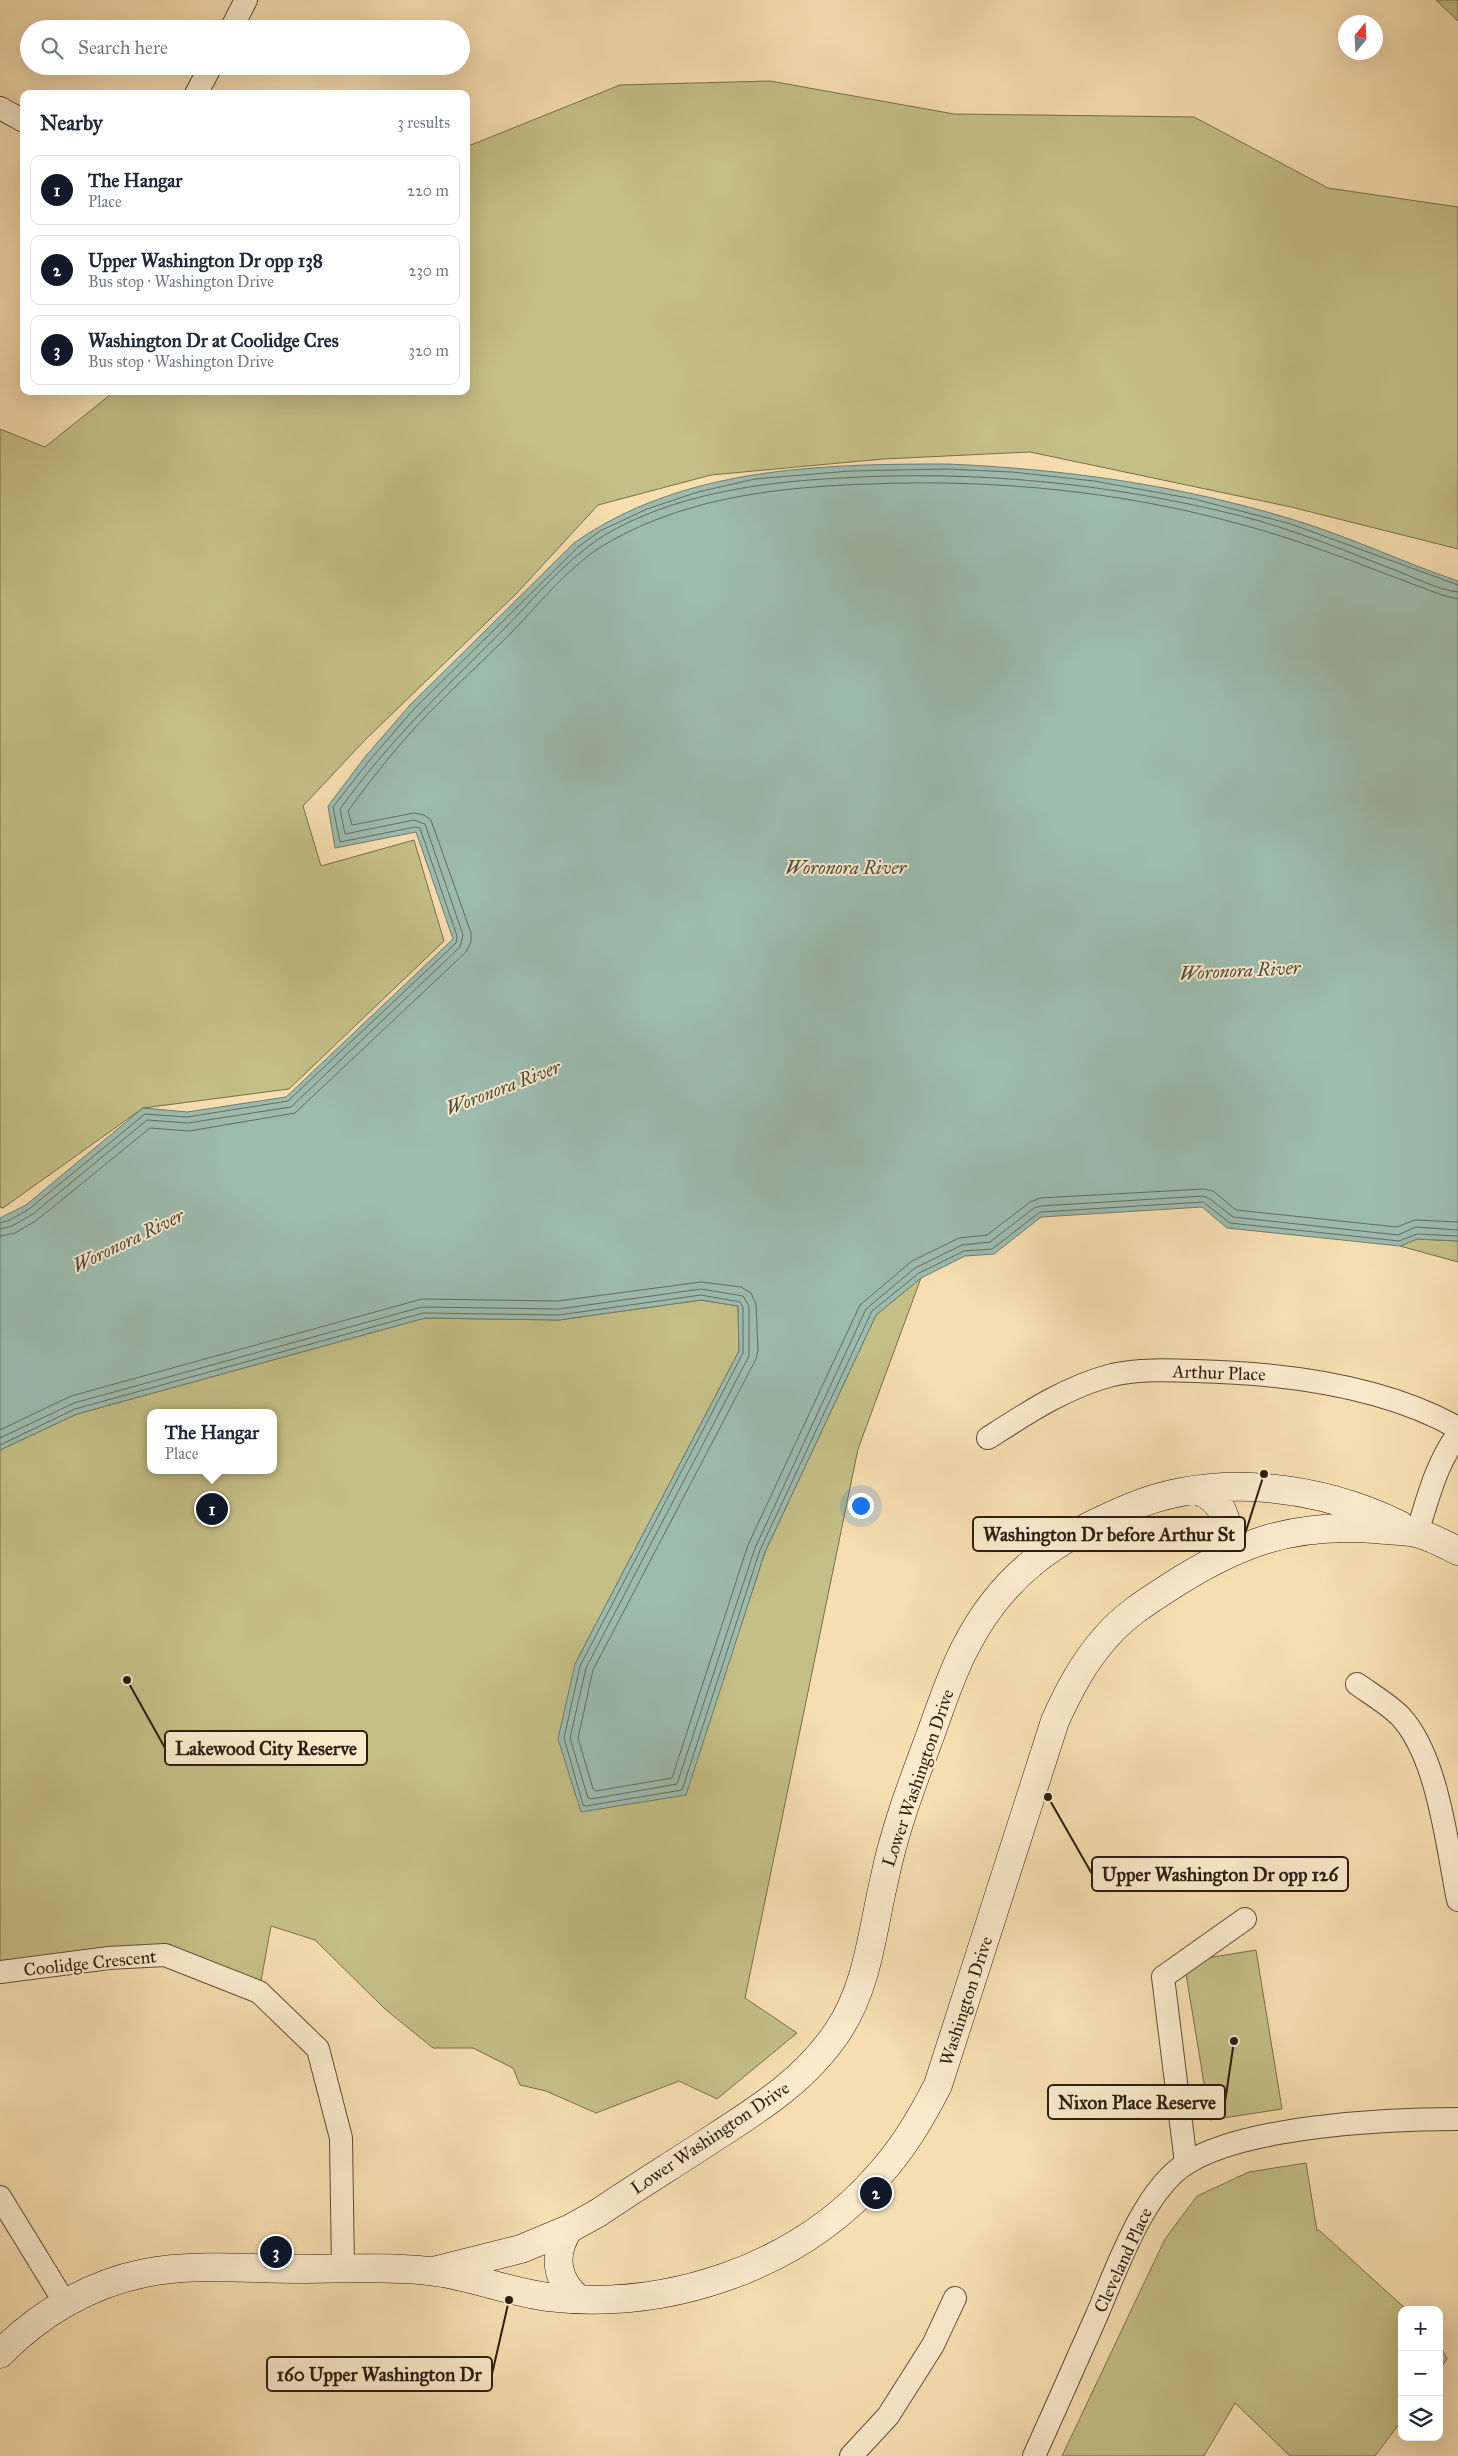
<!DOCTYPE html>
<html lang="en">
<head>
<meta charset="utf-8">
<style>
	:root { --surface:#fff; --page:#f2f2f3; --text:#1f2937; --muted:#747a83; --line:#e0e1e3; --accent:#111827 }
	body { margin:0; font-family:"IM FELL Great Primer",serif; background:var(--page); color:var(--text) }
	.controls { position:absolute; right:15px; bottom:15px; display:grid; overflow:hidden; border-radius:10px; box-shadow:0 5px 20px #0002 }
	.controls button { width:45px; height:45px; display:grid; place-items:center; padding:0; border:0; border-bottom:1px solid var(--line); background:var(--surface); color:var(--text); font:25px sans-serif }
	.compass { position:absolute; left:1338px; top:15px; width:45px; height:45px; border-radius:50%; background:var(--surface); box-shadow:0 5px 20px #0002; rotate:18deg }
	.you { position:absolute; left:860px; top:1505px; width:18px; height:18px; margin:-12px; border:4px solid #fff; border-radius:50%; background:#1a73e8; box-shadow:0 0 0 8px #1a73e833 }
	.badge { display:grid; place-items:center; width:32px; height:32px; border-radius:50%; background:var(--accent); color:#fff; font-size:16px; font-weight:700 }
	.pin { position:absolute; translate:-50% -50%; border:2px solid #fff; box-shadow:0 1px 5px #0006 }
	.popup { position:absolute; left:147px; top:1409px; width:130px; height:65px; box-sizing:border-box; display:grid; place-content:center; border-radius:10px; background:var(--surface); filter:drop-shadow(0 1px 4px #0005); font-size:16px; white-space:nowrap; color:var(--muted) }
	.popup b { font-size:19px; color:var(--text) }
	.popup::after { content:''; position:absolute; left:50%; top:100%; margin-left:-10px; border:10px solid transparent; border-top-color:var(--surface) }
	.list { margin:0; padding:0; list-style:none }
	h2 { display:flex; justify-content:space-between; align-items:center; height:65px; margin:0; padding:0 20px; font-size:21px }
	h2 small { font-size:16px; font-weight:400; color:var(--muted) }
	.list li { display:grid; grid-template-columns:32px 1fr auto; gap:15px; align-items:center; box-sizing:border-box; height:70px; margin:0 10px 10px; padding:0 10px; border:1px solid var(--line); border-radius:10px }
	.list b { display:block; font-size:19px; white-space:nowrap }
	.list p { margin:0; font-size:16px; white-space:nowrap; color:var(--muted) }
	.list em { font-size:16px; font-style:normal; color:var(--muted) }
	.icon { flex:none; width:28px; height:28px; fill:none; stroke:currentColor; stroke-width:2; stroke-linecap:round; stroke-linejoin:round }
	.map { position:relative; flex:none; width:1458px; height:2456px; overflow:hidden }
	.search { position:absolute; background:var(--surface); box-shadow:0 5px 20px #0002; left:20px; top:20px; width:450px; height:55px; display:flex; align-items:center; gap:12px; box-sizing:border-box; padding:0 18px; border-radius:28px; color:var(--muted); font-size:19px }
	.panel { position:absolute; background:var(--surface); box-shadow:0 5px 20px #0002; left:20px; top:90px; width:450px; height:305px; border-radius:10px }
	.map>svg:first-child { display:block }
	.green { fill:#c4bf86; stroke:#786e4b; fill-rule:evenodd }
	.water { fill:#9dbcaf; stroke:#707c6f }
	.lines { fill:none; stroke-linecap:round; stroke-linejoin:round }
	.shore { stroke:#656c60; stroke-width:1 }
	.street-casing { stroke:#5f4d38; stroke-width:24 }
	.secondary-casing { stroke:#2d1d10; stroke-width:29 }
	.street { stroke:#f9eacc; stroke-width:22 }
	.secondary { stroke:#f9eacc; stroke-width:28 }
	.labels { text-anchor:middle; stroke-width:4; stroke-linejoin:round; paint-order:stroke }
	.street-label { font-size:18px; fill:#2d1d10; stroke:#f9eacc }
	.water-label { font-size:19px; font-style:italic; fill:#4f4d40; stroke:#f9eacc }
	.leader { fill:none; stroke:#2d1d10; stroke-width:2 }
	.callout-dot { fill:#2d1d10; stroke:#f9eacc; stroke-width:2 }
	.callout { fill:#f9eacc; stroke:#2d1d10; stroke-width:2 }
	.callout-label { font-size:19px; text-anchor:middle; font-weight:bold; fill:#2d1d10 }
</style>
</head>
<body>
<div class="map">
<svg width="1458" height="2456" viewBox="0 0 1458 2456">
	<rect width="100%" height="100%" fill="#f6deb0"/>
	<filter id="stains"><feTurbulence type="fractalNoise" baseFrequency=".004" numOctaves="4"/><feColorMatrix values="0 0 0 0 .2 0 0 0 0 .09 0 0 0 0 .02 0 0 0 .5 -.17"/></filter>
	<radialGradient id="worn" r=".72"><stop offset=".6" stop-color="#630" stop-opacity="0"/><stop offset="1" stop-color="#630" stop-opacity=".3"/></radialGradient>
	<path class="green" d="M1436 0H1458V21Z
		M770 81 954 114 1194 117 1328 188 1458 207V549L1291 507 1030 452 883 459 711 475 598 505 517 593 365 740 303 806 321 866 414 840 444 941 289 1089 143 1108 3 1208 0 1207V429L45 447 115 391H466V147L620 85Z
		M1417 1239 1458 1241V1262L1400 1246Z
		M921 1278 858 1449 745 1998 797 2033 717 2099 679 2081 596 2113 546 2091 520 2085 513 2068 473 2048H433L385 2009 315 1940 271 1926 259 1992 165 1955 0 1972V1450L77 1414 425 1318 559 1320 701 1300 738 1306 739 1351 575 1664 685 1795 765 1552 876 1315ZM151 1413H273V1470H151Z
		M1256 1950 1282 2109 1210 2120 1186 1974 1207 1958Z
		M1306 2163 1317 2231 1319 2230 1407 2310H1402V2420L1375 2456H1290L1235 2403 1204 2456H1062L1165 2239 1197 2196 1249 2172Z
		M1439 2343 1447 2359 1439 2370Z"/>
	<path class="water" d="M947 464C1064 469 1179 485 1291 519 1348 536 1402 562 1458 581V1241L1417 1239 1400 1246 1227 1228 1202 1207 1041 1217 994 1254 965 1256 921 1278 876 1315 765 1552 686 1795 581 1812 558 1739 575 1664 739 1351 738 1306 701 1300 559 1320 425 1318 77 1414 0 1450V1218L26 1205 143 1108 187 1112 286 1097 453 939 416 832 335 848 328 806 365 757 410 705 574 543C682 467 820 464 947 464Z"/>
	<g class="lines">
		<path class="shore" d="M0 1223 10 1220 29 1209 145 1114 187 1117 288 1101 456 943 457 936 420 828 415 827 340 842 333 807 369 761 414 709 578 547 600 531 647 509 698 492 755 479 850 471 947 469 1012 472 1094 481 1194 499 1291 524 1458 585
			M0 1229 12 1226 33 1214 147 1120 188 1123 291 1107 460 947 463 935 425 824 414 820 345 834 340 809C389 741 443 690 502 631 534 599 564 561 603 536 673 494 761 482 841 478 975 470 1107 483 1237 515 1290 528 1341 549 1392 569 1413 577 1436 589 1458 592
			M0 1236 15 1233 37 1220 150 1128 189 1131 295 1113 466 952 471 942V933L431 820 424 815 414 813 352 825 348 811C372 778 398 745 427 715 454 687 483 661 511 633 542 601 571 563 611 541 689 497 780 487 869 484 994 479 1122 491 1243 525 1311 543 1376 571 1442 595L1458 599
			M0 1430 71 1396 422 1299 558 1301 701 1282 741 1287 751 1293 756 1304 758 1351 756 1359 593 1670 578 1738 593 1789 596 1791 672 1778 748 1545 860 1305 912 1261 959 1238 987 1235 1030 1202 1040 1198 1204 1189 1213 1191 1236 1210 1397 1227 1415 1220 1458 1222
			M0 1438 74 1403 422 1307 559 1309 701 1289 743 1296 749 1306V1356L586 1668 570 1738 588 1798 591 1799 677 1784 755 1548 866 1309 915 1268 962 1245 990 1242 1034 1208 1041 1206 1203 1196 1210 1199 1233 1217 1398 1235 1416 1227 1458 1230
			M0 1445 75 1409 423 1313 559 1315 701 1295 740 1302 743 1307V1353L580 1666 564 1738 583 1805 586 1806 682 1790 760 1550 872 1311 919 1273 964 1251 992 1249 1040 1212 1203 1202 1230 1223 1399 1241 1417 1234 1458 1236"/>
		<defs>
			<path id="street" d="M231 29 246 0
				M196 94 211 66
				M0 108 24 121
				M988 1438C1027 1413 1066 1387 1112 1375 1138 1369 1168 1370 1195 1371 1281 1373 1382 1385 1458 1428
				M1417 1533C1428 1498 1436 1464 1458 1434
				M1357 1684C1371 1694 1388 1704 1400 1716 1438 1756 1447 1846 1458 1900
				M0 1972 109 1958 165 1955 259 1992 318 2049 341 2138 343 2269
				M1186 2163 1163 1977 1245 1919
				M0 2197 65 2303
				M851 2456 888 2416 933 2345 955 2298
				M1034 2456C1055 2410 1075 2364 1096 2317 1116 2271 1143 2190 1187 2163 1246 2126 1387 2119 1458 2119"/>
			<path id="secondary" d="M1196 1490C1226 1500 1235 1530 1219 1557
				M569 2229C552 2254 556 2281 579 2299
				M437 2270 521 2249 569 2229 598 2213C636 2187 676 2163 715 2137 762 2107 807 2078 838 2031 868 1986 872 1932 884 1881 894 1831 912 1784 930 1736 941 1706 951 1674 966 1646 1003 1574 1056 1538 1129 1508 1214 1472 1318 1485 1400 1525
				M0 2354C39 2314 89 2284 145 2273 194 2263 248 2269 298 2269 341 2269 386 2266 429 2271 469 2275 508 2292 548 2297 667 2311 797 2268 877 2177 903 2149 921 2118 938 2085L1055 1721C1069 1690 1083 1663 1106 1637 1123 1617 1146 1602 1168 1588 1237 1543 1292 1523 1375 1529 1388 1531 1403 1530 1416 1533 1430 1536 1446 1545 1458 1551"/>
		</defs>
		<use href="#street" class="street-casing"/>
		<use href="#secondary" class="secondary-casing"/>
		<use href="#street" class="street"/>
		<use href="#secondary" class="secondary"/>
	</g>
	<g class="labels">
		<g class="street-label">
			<text transform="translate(1219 1373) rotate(2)" y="6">Arthur Place</text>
			<text transform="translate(918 1778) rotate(-71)" y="6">Lower Washington Drive</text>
			<text transform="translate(90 1963) rotate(-6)" y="6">Coolidge Crescent</text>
			<text transform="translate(966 2001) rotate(-72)" y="6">Washington Drive</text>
			<text transform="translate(710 2138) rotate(-34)" y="6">Lower Washington Drive</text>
			<text transform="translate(1123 2260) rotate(-65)" y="6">Cleveland Place</text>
		</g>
		<g class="water-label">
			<text x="846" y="874">Woronora River</text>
			<text transform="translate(1240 970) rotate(-3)" y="7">Woronora River</text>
			<text transform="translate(503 1087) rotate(-21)" y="7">Woronora River</text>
			<text transform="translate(128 1240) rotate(-26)" y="7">Woronora River</text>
		</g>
	</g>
	<path class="leader" d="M1264 1474L1245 1534M127 1680L165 1748M1048 1797L1092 1874M1234 2041L1225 2102M509 2300L492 2374"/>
	<g class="callout-dot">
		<circle cx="1264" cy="1474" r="5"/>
		<circle cx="127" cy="1680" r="5"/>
		<circle cx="1048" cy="1797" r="5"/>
		<circle cx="1234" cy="2041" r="5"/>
		<circle cx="509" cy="2300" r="5"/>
	</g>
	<g class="callout">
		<rect x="973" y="1517" width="272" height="34" rx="5"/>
		<rect x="165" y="1731" width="202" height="34" rx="5"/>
		<rect x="1092" y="1857" width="256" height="34" rx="5"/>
		<rect x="1048" y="2085" width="177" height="34" rx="5"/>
		<rect x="267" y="2357" width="225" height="34" rx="5"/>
	</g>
	<g class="callout-label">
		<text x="1109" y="1541">Washington Dr before Arthur St</text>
		<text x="266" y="1755">Lakewood City Reserve</text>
		<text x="1220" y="1881">Upper Washington Dr opp 126</text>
		<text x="1137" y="2109">Nixon Place Reserve</text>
		<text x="379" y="2381">160 Upper Washington Dr</text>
	</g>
	<rect width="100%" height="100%" filter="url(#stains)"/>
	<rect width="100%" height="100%" fill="url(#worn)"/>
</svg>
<div class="controls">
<button>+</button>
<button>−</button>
<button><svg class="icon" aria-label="layers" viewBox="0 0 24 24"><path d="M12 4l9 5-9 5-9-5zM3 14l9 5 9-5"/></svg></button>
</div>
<svg class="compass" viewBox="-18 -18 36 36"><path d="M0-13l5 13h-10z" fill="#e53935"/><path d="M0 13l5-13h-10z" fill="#747a83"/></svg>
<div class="you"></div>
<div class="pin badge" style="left:212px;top:1509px">1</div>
<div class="popup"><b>The Hangar</b>Place</div>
<div class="pin badge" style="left:876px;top:2193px">2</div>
<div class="pin badge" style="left:276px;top:2252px">3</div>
<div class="search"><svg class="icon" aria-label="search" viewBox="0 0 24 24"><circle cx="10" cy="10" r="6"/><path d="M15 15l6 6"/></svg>Search here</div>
<section class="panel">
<h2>Nearby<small>3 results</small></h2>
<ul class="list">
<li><span class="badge">1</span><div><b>The Hangar</b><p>Place</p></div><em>220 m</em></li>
<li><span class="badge">2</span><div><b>Upper Washington Dr opp 138</b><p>Bus stop · Washington Drive</p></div><em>230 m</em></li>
<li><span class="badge">3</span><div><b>Washington Dr at Coolidge Cres</b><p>Bus stop · Washington Drive</p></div><em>320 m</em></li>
</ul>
</section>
</div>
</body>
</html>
